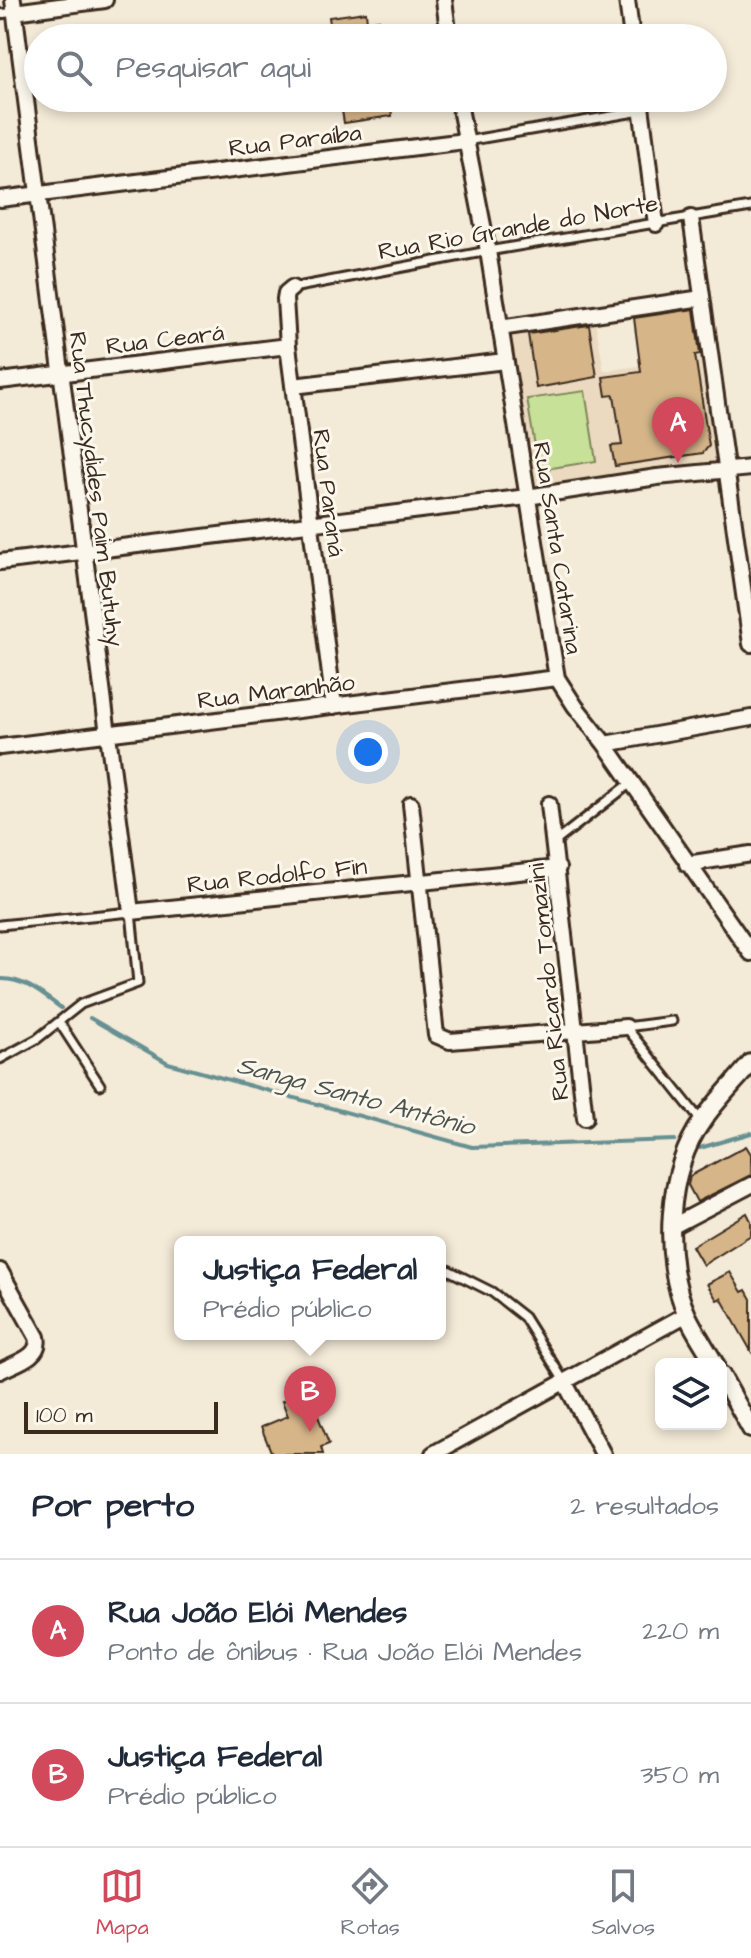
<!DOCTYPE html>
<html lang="pt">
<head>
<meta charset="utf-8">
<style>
	:root { --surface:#fff; --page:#f2f2f3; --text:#1f2937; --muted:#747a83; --line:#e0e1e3; --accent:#d1495b }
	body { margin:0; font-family:"Architects Daughter",sans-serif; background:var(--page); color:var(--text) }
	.controls { position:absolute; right:24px; bottom:24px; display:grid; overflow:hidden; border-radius:12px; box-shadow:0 4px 12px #0003 }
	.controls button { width:72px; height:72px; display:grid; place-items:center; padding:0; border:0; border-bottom:2px solid var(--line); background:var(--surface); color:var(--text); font:40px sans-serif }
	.scale { position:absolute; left:24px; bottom:20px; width:194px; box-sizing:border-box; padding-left:8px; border:4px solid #3b2a1e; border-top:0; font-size:22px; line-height:28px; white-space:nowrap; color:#3b2a1e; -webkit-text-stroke:6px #fbf7ec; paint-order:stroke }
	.you { position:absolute; left:368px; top:752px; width:28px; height:28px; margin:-20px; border:6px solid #fff; border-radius:50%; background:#1a73e8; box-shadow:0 0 0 12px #1a73e833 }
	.badge { display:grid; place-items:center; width:52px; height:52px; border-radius:50%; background:var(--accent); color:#fff; font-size:26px; font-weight:700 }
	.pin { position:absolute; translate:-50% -66px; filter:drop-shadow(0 2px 4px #0008) }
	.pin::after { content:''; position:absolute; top:42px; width:28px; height:24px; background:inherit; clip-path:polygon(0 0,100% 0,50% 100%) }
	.popup { position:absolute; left:174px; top:1236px; width:272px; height:104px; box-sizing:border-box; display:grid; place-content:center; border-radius:12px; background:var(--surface); filter:drop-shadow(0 2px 6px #0005); font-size:26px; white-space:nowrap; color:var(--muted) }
	.popup b { font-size:30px; color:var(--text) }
	.popup::after { content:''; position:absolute; left:50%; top:100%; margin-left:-16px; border:16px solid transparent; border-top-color:var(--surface) }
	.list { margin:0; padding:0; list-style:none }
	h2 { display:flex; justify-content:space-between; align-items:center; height:104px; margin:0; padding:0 32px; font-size:34px }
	h2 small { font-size:26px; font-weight:400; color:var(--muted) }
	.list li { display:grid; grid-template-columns:52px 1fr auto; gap:24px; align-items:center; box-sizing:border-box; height:144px; padding:0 32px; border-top:2px solid var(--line) }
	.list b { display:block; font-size:30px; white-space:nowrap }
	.list p { margin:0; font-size:26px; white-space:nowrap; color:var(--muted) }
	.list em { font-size:26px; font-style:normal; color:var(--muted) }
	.icon { flex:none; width:44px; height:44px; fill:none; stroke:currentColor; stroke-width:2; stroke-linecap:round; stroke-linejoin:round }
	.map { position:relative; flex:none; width:751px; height:1454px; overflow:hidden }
	.search { position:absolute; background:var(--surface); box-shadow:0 4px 12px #0003; left:24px; right:24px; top:24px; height:88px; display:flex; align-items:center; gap:20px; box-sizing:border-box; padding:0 28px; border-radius:44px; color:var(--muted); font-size:30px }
	.sheet { height:392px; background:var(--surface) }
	nav { display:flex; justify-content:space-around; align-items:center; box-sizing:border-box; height:112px; border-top:2px solid var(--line); background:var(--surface); font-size:22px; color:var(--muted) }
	nav a { display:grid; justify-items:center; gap:4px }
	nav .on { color:var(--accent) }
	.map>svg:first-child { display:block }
	.built { fill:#ebdac0 }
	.green { fill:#c7e198; stroke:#81865b; stroke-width:2 }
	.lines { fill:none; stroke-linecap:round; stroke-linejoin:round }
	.stream { stroke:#669091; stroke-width:4 }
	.building { fill:#d6b589; stroke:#3b2a1e; stroke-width:2 }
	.service-casing { stroke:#3b2a1e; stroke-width:13 }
	.minor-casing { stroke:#3b2a1e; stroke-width:20 }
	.tertiary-casing { stroke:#3b2a1e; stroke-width:22 }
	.service { stroke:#fbf7ec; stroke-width:7 }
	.minor { stroke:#fbf7ec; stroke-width:14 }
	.tertiary { stroke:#fbf7ec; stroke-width:16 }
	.labels { text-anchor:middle; stroke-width:6; stroke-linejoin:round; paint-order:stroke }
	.street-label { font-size:24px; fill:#3b2a1e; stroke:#fbf7ec }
	.water-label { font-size:26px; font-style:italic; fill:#4d544e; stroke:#fbf7ec }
</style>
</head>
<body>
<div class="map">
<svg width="751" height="1454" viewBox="0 0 751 1454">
	<rect width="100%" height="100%" fill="#f4ead8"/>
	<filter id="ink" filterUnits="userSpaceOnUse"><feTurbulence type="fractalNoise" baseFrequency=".0125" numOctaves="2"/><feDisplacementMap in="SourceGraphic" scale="16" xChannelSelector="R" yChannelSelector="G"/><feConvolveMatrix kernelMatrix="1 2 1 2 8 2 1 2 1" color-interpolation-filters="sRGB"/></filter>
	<g filter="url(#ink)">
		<path class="built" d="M595 320 604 371 708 356 722 465 532 491 509 333Z"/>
		<path class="green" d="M585 391 596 461 539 470 527 399Z"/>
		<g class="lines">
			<path class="stream" d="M0 979C24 978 42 994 61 1008
				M90 1018 168 1063 472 1147 675 1140
				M700 1148 751 1133"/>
		</g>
		<path class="building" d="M366 12 367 22 379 20 381 38H332L329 17Z
			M340 98H390L392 116 344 123Z
			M694 309 700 354 695 355 709 446 703 453 615 466 611 446 622 445 614 395 606 396 603 377 641 372 634 318Z
			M589 325 597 377 536 388 528 334Z
			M746 1146 751 1154V1175L697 1202 688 1185 690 1176Z
			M747 1213 751 1221V1235L703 1265 692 1246Z
			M730 1272 742 1292 746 1290 751 1299V1351L721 1298 717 1300 707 1284Z
			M308 1391 329 1444 321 1447 323 1454H272L261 1427 288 1416 282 1401Z"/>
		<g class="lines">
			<defs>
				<path id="service" d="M0 14 14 12
					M466 141 641 111
					M292 288 488 251 751 207
					M555 842 632 782
					M0 925 131 912 138 983 81 1004 37 1039 0 1059
					M59 1022 100 1085
					M626 1027 701 1121
					M626 1027 672 1021
					M446 1269 492 1292 524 1317 564 1381"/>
				<path id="minor" d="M13 0 131 912 558 868
					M444 0 449 38
					M627 0 632 38
					M14 12 105 0
					M458 98 488 251 557 678 575 706 605 744 751 953
					M640 98 656 224
					M0 199 465 141
					M691 218 751 644
					M292 288 286 293 285 299 288 346 334 706
					M500 328 702 298
					M0 381 288 346
					M293 386 505 361
					M0 562 527 497 657 477 751 468
					M605 744 751 718
					M0 747 557 678
					M411 804 436 1035 450 1041 626 1027
					M549 804 585 1118
					M687 864 751 854
					M671 1227 751 1185
					M0 1271 37 1337C42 1357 15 1363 0 1371
					M564 1381 603 1454
					M433 1454 687 1314"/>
				<path id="tertiary" d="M715 1364C706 1348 695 1332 687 1315 662 1259 666 1171 703 1120 717 1100 735 1082 751 1063
					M721 1375 751 1429"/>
			</defs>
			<use href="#service" class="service-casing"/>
			<use href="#minor" class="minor-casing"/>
			<use href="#tertiary" class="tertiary-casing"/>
			<use href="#service" class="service"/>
			<use href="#minor" class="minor"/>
			<use href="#tertiary" class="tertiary"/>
		</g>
	</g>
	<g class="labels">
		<g class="street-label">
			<text transform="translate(295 140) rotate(-7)" y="8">Rua Paraíba</text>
			<text transform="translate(518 227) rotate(-10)" y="8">Rua Rio Grande do Norte</text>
			<text transform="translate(165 339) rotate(-7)" y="8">Rua Ceará</text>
			<text transform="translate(97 489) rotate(83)" y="8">Rua Thucydides Paim Butuhy</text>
			<text transform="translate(329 493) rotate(83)" y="8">Rua Paraná</text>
			<text transform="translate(558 548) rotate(81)" y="8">Rua Santa Catarina</text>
			<text transform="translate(276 691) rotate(-7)" y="8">Rua Maranhão</text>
			<text transform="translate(277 875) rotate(-6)" y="8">Rua Rodolfo Fin</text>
			<text transform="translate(548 982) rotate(-96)" y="8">Rua Ricardo Tomazini</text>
		</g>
		<g class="water-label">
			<text transform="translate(356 1095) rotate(15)" y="9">Sanga Santo Antônio</text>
		</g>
	</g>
</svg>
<div class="controls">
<button><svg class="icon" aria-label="layers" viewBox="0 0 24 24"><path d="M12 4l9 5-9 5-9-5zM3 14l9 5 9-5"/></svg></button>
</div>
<div class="scale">100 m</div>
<div class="you"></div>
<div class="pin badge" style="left:678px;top:463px">A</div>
<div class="pin badge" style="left:310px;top:1432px">B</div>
<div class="popup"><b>Justiça Federal</b>Prédio público</div>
<div class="search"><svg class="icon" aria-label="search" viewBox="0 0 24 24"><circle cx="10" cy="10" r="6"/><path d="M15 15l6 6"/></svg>Pesquisar aqui</div>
</div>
<section class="sheet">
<h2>Por perto<small>2 resultados</small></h2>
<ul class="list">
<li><span class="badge">A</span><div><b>Rua João Elói Mendes</b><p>Ponto de ônibus · Rua João Elói Mendes</p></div><em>220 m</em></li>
<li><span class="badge">B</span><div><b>Justiça Federal</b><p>Prédio público</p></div><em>350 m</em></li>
</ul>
</section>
<nav>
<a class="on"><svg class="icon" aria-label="map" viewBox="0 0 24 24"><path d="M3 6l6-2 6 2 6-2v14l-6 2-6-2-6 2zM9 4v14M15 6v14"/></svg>Mapa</a>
<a><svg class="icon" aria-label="directions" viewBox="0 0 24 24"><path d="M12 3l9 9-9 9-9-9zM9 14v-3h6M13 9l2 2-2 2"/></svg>Rotas</a>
<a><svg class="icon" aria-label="saved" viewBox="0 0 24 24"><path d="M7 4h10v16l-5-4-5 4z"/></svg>Salvos</a>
</nav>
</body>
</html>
